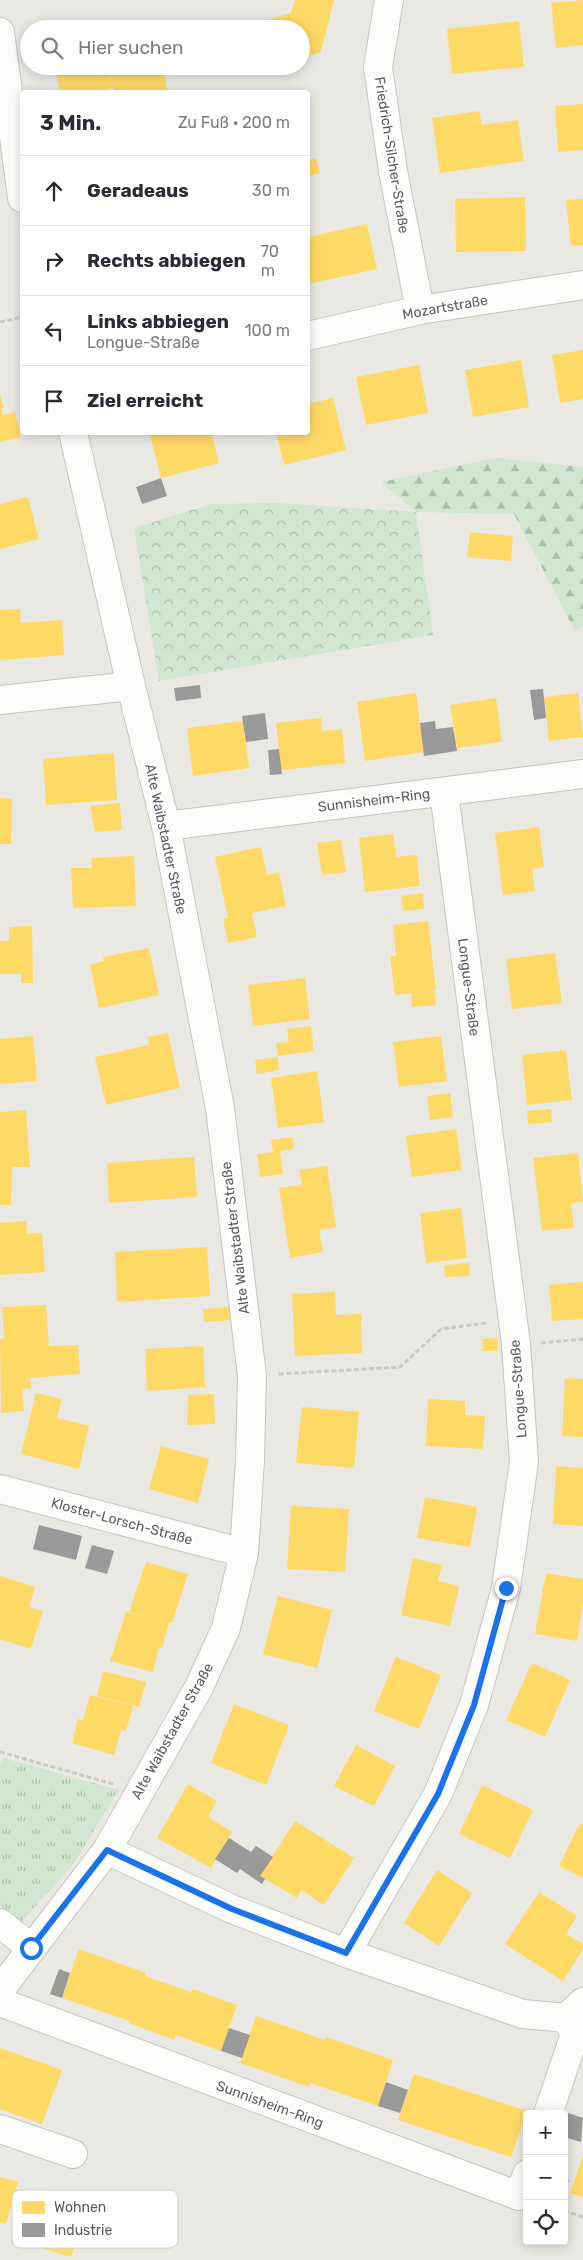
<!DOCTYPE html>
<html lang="de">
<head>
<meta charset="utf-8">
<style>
	:root { --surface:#fff; --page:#f2f2f3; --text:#2b2b33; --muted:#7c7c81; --line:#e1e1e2 }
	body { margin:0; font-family:Rubik,sans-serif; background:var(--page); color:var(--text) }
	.controls { position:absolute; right:15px; bottom:15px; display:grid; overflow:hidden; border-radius:5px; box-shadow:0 2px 12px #0003 }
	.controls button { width:45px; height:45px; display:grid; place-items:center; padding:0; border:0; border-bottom:1px solid var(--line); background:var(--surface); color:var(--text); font:25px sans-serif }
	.stop { position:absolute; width:15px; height:15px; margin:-11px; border:4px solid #1a73e8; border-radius:50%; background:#fff }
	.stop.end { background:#1a73e8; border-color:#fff; box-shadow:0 1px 5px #0008 }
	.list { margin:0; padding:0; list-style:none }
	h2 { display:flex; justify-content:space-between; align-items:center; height:65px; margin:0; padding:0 20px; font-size:21px }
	h2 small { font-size:16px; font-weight:400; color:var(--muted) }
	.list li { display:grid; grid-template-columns:32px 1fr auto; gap:15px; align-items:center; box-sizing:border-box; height:70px; padding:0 20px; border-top:1px solid var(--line) }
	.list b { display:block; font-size:19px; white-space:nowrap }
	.list p { margin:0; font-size:16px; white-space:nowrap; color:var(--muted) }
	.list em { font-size:16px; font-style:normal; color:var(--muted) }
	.icon { flex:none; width:28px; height:28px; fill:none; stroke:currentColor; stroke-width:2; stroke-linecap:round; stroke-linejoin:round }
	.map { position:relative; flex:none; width:583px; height:2260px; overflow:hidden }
	.search { position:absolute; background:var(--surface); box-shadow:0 2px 12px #0003; left:20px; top:20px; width:290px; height:55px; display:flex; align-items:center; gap:12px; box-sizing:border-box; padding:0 18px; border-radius:28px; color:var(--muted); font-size:19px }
	.panel { position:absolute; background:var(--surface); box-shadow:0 2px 12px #0003; left:20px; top:90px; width:290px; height:345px; border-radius:5px }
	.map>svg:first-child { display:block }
	.grass { fill:url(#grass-tufts) }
	.forest { fill:url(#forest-firs) }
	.park { fill:url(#park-crowns) }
	.homes { fill:#ffd966 }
	.industry { fill:#999 }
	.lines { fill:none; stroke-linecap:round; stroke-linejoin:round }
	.minor-casing { stroke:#c5c5c4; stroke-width:30 }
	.path { stroke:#c6cbc9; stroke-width:3; stroke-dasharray:5 2.5; stroke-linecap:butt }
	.minor { stroke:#fcfcfb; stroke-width:28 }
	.route { stroke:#1a73e8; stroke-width:6 }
	.labels { text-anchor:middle; stroke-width:5; stroke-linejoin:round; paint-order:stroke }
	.street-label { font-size:14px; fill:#595c61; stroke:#fff }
	.key { fill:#fff; stroke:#cdced0; stroke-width:1 }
	.key-label { font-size:14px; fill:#595c61 }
</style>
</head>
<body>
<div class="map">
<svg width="583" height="2260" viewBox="0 0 583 2260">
	<defs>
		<pattern id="grass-tufts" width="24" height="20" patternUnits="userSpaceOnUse" patternTransform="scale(1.25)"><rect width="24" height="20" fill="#d0e6ce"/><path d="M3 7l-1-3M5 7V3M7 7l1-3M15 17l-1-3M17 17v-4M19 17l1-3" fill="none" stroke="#acbeab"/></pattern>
		<pattern id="forest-firs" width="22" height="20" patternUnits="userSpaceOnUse" patternTransform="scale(1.25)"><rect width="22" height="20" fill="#d0e6ce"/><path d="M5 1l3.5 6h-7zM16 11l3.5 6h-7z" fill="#acbeab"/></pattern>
		<pattern id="park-crowns" width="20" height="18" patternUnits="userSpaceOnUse" patternTransform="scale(1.25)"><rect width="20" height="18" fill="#d0e6ce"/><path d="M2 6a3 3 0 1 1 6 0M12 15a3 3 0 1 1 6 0" fill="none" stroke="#acbeab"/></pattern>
	</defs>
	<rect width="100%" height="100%" fill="#e9e8e3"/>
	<path class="grass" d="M4 1758 119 1790 72 1866 22 1921 0 1905V1767Z"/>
	<path class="forest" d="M495 458 583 467V626L575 631 514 514 416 512 381 482Z"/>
	<path class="park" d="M279 503 416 512 433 635 159 681 134 528 211 504Z"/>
	<path class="homes" d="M295 0H334L321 52 301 58V29H255L253 24 291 13Z
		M583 0V45L556 48 551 3Z
		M519 21 524 67 452 74 447 29Z
		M55 66H108L113 88 89 92H60Z
		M109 66H163L167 90 152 92H114Z
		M583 104V150L558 152 555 106Z
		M479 111 482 125 518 120 524 161 440 173 432 118Z
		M316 158 320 173 308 176V160Z
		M525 197 526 251 456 252 455 199Z
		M583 199V245L571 246 566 200Z
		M367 224 377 269 308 284V237Z
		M583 350V399L560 403 552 355Z
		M521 360 529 407 473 417 465 370Z
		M419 365 428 413 366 425 356 377Z
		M0 395 4 408H1L3 415 15 412 21 437 0 442Z
		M333 398 346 450 284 465 276 432H308V404Z
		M149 432H211L219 463 161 478Z
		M28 497 39 539 0 549V504Z
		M470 532 513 536 511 561 467 557Z
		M20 609 21 623 62 620 64 655 0 660V610Z
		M416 693 424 752 365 761 357 702Z
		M578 693 583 737 549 741 544 697Z
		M496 698 502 742 457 748 450 705Z
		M321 718 322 731 342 729 345 763 281 770 276 723Z
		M243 721 249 768 193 776 187 728Z
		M114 753 117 800 46 805 43 759Z
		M0 798 12 799 11 844H0Z
		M120 803 122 830 95 832 90 806Z
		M539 827 544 867 532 869 535 891 503 895 495 833Z
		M393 834 396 857 417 855 420 886 365 892 359 838Z
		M341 840 346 872 322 875 317 843Z
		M261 847 267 875 279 872 286 906 252 913 257 937 228 943 223 919 228 918 215 857Z
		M134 856 136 906 73 908 71 868H92L91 858Z
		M423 893 424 909 403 911 401 896Z
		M428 921 436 990H434L436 1005 412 1007 411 993 395 995 390 956H396L393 925Z
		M32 926 33 983H21V974H0V941H9V927Z
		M149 948 159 995 99 1008 90 965 104 961 103 957Z
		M555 953 562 1003 512 1009 506 959Z
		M305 978 310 1019 253 1026 248 985Z
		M311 1026 314 1051 278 1056 276 1043 289 1042 287 1029Z
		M168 1033 180 1088 106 1105 95 1057 149 1045 148 1037Z
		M33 1036 37 1081 0 1084V1039Z
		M441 1036 447 1081 399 1087 393 1042Z
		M566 1050 572 1100 527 1105 522 1055Z
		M278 1057 279 1070 257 1074 255 1060Z
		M317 1071 324 1122 278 1128 271 1078Z
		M450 1093 453 1117 430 1120 427 1096Z
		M551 1109 552 1122 528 1124 527 1111Z
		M26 1110 30 1167H12L11 1205H0V1112Z
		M456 1129 462 1170 412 1177 406 1136Z
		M293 1137 294 1149 280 1151 283 1174 260 1177 257 1154 273 1152 271 1140Z
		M578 1153 583 1202 571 1203 574 1228 542 1231 533 1158Z
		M194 1157 197 1197 109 1203 107 1163Z
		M327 1166 336 1227 319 1230 323 1252 290 1258 279 1188 302 1185 299 1170Z
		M461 1208 467 1258 426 1263 420 1213Z
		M26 1221 27 1234 42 1233 45 1272 0 1275V1223Z
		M207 1247 210 1296 117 1302 115 1252Z
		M469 1263 470 1276 445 1277 444 1265Z
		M583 1282V1319L552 1321 549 1285Z
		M335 1292 336 1315 361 1314 362 1353 295 1356 292 1294Z
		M46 1305 49 1346 78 1345 80 1374 30 1378 31 1388 22 1389 24 1411 1 1413 0 1339H4L2 1307Z
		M230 1307 231 1320 204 1322 203 1309Z
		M497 1338 498 1351H483L482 1339Z
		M203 1346 205 1387 147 1391 145 1349Z
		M565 1378 583 1379V1437L562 1436Z
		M36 1393 62 1399 57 1418 89 1426 79 1469 21 1454Z
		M214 1394 215 1424 187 1425 188 1395Z
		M428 1399 465 1401V1415L485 1416 483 1449 426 1446Z
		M302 1407 359 1412 354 1468 296 1463Z
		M161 1446 209 1459 198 1503 149 1489Z
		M556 1466 583 1468V1526L553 1524Z
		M425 1497 477 1507 470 1547 417 1538Z
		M291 1506 349 1509 345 1572 287 1569Z
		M413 1558 442 1565 438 1581 459 1586 450 1626 401 1615Z
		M146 1562 188 1574 172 1623H169L162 1648 159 1647 153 1672 110 1661 126 1612 157 1620 129 1612Z
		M546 1573 583 1579V1604L577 1641 535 1634Z
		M0 1576 35 1587 29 1607 43 1611 31 1649 0 1639Z
		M278 1596 332 1610 317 1668 263 1654Z
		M396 1657 441 1675 419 1729 374 1711Z
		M532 1663 570 1680 545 1737 506 1720Z
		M103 1671 146 1682 139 1707 97 1696Z
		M90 1695 133 1706 126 1731 92 1722 121 1730 114 1755 72 1743 78 1719 83 1720Z
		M234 1704 289 1725 266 1785 211 1763Z
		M356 1745 395 1766 374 1806 334 1786Z
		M188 1784 217 1801 208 1817 232 1832 211 1868 157 1838Z
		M482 1785 533 1810 510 1858 459 1834Z
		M295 1821 354 1858 324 1905 301 1890 297 1898 260 1876Z
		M580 1823 583 1824V1878L559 1866Z
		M437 1870 472 1893 439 1946 404 1923Z
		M539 1892 577 1916 566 1934 583 1944V1949L563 1981 505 1944Z
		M79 1949 146 1973 145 1976 191 1992 192 1989 237 2005 221 2051 176 2035 174 2040 129 2023 130 2021 62 1998Z
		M256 2016 325 2040 326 2037 393 2060 378 2106 310 2083 309 2087 240 2063Z
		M0 2048 62 2070 42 2124 0 2109Z
		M414 2074 527 2111 511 2157 398 2120Z
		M583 2156V2197L570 2193Z
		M0 2177 18 2182 6 2224 0 2223Z
		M38 2201 84 2215 71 2257 25 2243Z"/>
	<path class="industry" d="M161 478 167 496 142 504 136 487Z
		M200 685 201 698 176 701 174 688Z
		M543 689 546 718 534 720 530 690Z
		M265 713 268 739 246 742 242 716Z
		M435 721 436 729 453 727 457 751 424 756 420 723Z
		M279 749 282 774 270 775 268 750Z
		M39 1525 82 1536 76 1560 33 1549Z
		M92 1545 114 1551 107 1574 85 1568Z
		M229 1838 251 1852 256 1846 273 1857 260 1876 265 1879 262 1884 240 1869 237 1873 215 1859Z
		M59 1969 70 1973 62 1998 50 1994Z
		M229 2028 250 2035 242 2058 221 2051Z
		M386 2082 408 2090 400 2113 378 2106Z
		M568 2113 583 2118 581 2142 564 2137V2123Z
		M564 2178 569 2180 564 2191Z"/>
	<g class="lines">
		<defs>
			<path id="minor" d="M389 0 378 67 393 171 420 310
				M0 32 22 198
				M308 336 420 310 583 285
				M0 700 131 686
				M166 826 583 774
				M0 1489 244 1553
				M107 1850 232 1909 346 1953 523 2014 566 2018
				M0 1923 31 1948
				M346 1953 438 1794 474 1705 506 1588 524 1462 516 1344 444 792
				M0 1990 107 1850 199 1687 226 1628 244 1553 250 1460 252 1376 220 1108 166 826 131 686 73 432
				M0 2002 519 2196 527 2174
				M548 2114 575 2034 566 2018 583 2002
				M0 2129 73 2154"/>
		</defs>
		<use href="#minor" class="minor-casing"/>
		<path class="path" d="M0 322 22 317
			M541 1343 583 1339
			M279 1374 400 1367 441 1329 487 1323
			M0 1752 113 1784
			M564 2211 583 2217"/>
		<use href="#minor" class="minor"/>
	</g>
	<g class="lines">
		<path class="route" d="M31 1948 107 1850 232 1909 346 1953 438 1794 474 1705 506 1588"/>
	</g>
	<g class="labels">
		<g class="street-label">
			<text transform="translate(392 155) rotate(81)" y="5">Friedrich-Silcher-Straße</text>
			<text transform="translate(445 307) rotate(-10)" y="5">Mozartstraße</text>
			<text transform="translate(374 800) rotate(-7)" y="5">Sunnisheim-Ring</text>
			<text transform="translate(166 839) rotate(78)" y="5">Alte Waibstadter Straße</text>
			<text transform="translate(469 987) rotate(83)" y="5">Longue-Straße</text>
			<text transform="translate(235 1238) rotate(-97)" y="5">Alte Waibstadter Straße</text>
			<text transform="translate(518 1389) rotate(-94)" y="5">Longue-Straße</text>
			<text transform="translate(122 1521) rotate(15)" y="5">Kloster-Lorsch-Straße</text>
			<text transform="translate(172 1731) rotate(-61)" y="5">Alte Waibstadter Straße</text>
			<text transform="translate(270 2104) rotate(20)" y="5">Sunnisheim-Ring</text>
		</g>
	</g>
	<rect x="12" y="2190" width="166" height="58" rx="8" class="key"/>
	<rect x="22" y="2201" width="23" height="13" fill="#ffd966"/>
	<rect x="22" y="2223" width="23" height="14" fill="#999"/>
	<g class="key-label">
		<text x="54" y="2212">Wohnen</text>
		<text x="54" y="2235">Industrie</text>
	</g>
</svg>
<div class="controls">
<button>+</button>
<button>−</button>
<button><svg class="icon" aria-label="locate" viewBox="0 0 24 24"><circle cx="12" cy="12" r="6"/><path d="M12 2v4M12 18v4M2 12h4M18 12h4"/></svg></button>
</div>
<div class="stop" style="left:31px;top:1948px"></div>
<div class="stop end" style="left:506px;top:1588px"></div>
<div class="search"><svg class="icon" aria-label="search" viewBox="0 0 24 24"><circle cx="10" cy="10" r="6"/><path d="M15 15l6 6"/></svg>Hier suchen</div>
<section class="panel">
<h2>3 Min.<small>Zu Fuß · 200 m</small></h2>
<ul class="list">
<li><svg class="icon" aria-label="ahead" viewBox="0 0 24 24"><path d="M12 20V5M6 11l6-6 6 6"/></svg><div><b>Geradeaus</b></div><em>30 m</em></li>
<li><svg class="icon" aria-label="right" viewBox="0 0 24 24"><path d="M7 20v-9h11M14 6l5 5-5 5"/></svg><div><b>Rechts abbiegen</b></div><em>70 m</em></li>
<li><svg class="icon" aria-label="left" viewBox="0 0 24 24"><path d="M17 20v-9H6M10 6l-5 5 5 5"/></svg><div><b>Links abbiegen</b><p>Longue-Straße</p></div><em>100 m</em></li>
<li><svg class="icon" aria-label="arrive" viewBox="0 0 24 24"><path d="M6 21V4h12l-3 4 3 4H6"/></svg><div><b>Ziel erreicht</b></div></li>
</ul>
</section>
</div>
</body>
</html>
